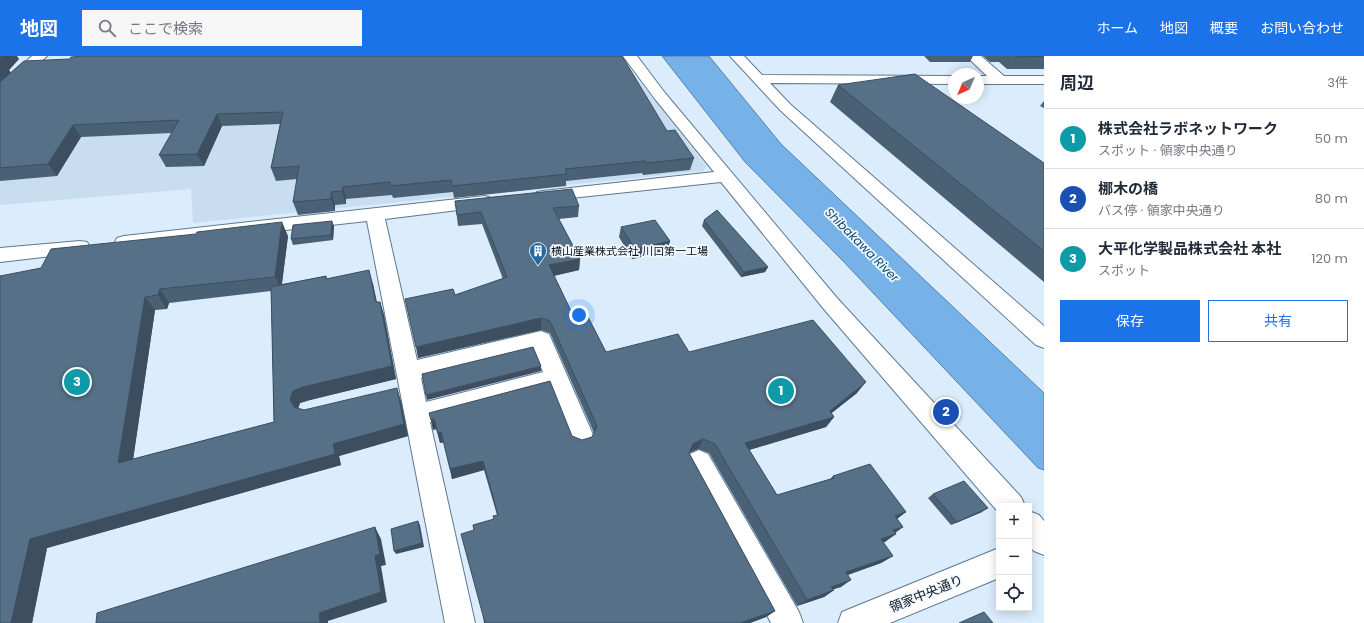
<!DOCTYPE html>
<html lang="ja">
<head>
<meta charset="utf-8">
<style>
	:root { --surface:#fff; --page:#f6f6f7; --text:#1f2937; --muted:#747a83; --line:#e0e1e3; --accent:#1a73e8 }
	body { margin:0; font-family:Poppins,"Noto Sans JP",sans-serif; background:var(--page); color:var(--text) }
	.controls { position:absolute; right:12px; bottom:12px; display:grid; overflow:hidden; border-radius:0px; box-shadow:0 2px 10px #0003 }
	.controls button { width:36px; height:36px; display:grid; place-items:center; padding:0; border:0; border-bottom:1px solid var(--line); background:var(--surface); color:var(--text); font:20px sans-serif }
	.compass { position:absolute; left:948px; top:12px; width:36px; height:36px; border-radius:50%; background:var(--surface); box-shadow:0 2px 10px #0003; rotate:224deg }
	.you { position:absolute; left:579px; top:259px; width:14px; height:14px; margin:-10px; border:3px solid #fff; border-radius:50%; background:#1a73e8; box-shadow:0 0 0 6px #1a73e833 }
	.badge { display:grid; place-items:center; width:26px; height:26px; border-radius:50%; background:var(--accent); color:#fff; font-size:13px; font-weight:700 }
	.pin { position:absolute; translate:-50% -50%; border:2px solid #fff; box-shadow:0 1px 4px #0006 }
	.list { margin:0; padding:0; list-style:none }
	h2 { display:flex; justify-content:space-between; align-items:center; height:52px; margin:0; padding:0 16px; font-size:17px }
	h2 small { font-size:13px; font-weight:400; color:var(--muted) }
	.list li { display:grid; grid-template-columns:26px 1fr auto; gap:12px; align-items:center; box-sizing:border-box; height:60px; padding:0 16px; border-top:1px solid var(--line) }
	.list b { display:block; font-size:15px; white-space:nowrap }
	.list p { margin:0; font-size:13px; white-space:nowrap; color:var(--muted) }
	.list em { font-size:13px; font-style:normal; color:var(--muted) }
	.actions { display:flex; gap:8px; padding:12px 16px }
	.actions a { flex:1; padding:9px 0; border:1px solid var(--accent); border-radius:0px; text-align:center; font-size:14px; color:var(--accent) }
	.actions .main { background:var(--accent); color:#fff }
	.icon { flex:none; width:22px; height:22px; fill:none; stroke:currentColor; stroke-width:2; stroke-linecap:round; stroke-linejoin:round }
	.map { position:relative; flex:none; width:1044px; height:567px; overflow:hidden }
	header { display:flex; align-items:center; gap:24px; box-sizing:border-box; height:56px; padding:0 20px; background:var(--accent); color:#fff }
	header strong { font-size:19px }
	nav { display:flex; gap:22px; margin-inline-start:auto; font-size:14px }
	.search { width:280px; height:36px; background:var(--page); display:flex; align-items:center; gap:10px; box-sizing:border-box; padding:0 14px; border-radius:0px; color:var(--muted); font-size:15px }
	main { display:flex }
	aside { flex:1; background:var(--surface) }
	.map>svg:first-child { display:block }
	.built { fill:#c8ddf0 }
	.water { fill:#76b1e7; stroke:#5582aa }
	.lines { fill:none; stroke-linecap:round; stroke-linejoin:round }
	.minor-casing { stroke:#5e7890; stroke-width:2 }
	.minor { fill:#fff; fill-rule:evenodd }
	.wall { fill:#4a6075; fill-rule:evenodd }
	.shaded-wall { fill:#3c4e5f }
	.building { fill:#567088; stroke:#3c4e5f }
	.labels { text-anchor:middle; stroke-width:3.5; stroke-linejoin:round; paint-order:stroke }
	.poi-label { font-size:11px; fill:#09141d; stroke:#f2f8fe; text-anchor:start }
	.water-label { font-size:12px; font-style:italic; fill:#024b7c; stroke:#f2f8fe }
	.near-street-label { font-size:13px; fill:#09141d; stroke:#f2f8fe }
</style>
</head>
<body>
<header>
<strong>地図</strong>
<div class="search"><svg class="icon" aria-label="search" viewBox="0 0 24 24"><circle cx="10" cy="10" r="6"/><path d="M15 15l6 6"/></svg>ここで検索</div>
<nav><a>ホーム</a><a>地図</a><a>概要</a><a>お問い合わせ</a></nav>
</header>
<main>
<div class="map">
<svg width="1044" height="567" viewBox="0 0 1044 567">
	<rect width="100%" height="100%" fill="#dbecfd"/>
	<path class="built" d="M172 0H622L629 12 707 111 703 115 193 167 191 133 0 149V52Z"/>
	<path class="water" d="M662 0H709L781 88 1044 337V414L1038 412 843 205 745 106Z"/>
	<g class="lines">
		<defs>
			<path id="minor" d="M32 0H47L5 39 0 40V29Z
				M623 0H637L665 37 837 242 1021 441 1025 450H999V457L823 252 721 126 543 145 537 144 534 140 537 136 543 135 714 116 655 43Z
				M730 0H744L762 19 954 20V28L770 27 790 48 1044 270V292L1036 289 780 54Z
				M966 0H981L1004 20H1044V28H978V20H987Z
				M485 140 491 142 494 146 491 150 385 163 417 304 541 275 549 278 594 381 590 389 581 392 572 389 550 334 430 366 475 567H445L367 165 124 192 117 190 115 186 117 182 124 180ZM534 294 543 316 426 346 421 322Z
				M80 185 87 186 90 191 87 196 0 206V192Z
				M699 394 708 398 799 556 803 567H771L686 406 690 398Z
				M1029 455 1039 459 1044 465V499L1034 495 1029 490Z
				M999 492V522L890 567H838L842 556Z"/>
		</defs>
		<use href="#minor" class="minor-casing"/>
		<use href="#minor" class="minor"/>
	</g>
	<path class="wall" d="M0 0 19 3 9 14 11 17 667 75 694 102 690 114 643 119 642 117 566 125V130L454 142 453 136 393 142 392 139 346 143V148L335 149V155L298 159 293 146 297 123 276 125 271 112 280 68 222 70 204 110 166 111 159 99 172 77 81 81 57 120 0 125Z
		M924 0H973L970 6H930Z
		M983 0H1044V13H1007L999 6H990Z
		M838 29 1044 107V226L830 46Z
		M1044 45V52L1040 50Z
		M455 145 579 150 578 161 559 163 580 203 579 214 554 220 572 257 606 296H689L857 337 831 357 834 361 826 371 749 394 777 439 830 423 833 420 906 456 897 463 903 471 895 477 896 478 883 486 893 500 881 507 848 519 841 531 833 533 834 534 824 541 797 550 709 397 698 393 689 397 775 555 766 561 750 567H484L474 474 494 463 493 460 497 459 484 414 452 423 444 386 440 387 436 373 433 374 431 364 572 380 582 384 592 381 594 377 550 277 541 274 418 302 455 239 503 223 482 168 458 170Z
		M704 164 768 211 765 216 741 221 702 170Z
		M334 170 333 184 293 189 291 183Z
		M621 171 670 185 667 195 632 203 619 181Z
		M196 178 288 180 282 228 326 220 327 223 373 228 377 246H380L384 259 396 323 310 344 300 347 298 353 304 354 401 345 408 380 339 400 341 409 47 492 32 567H0L41 212ZM271 235 274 366 133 403 155 254 167 253 169 247Z
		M933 438 982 456 951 469 928 442Z"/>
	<path class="shaded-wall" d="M3 0H17L19 3 9 14 11 17 0 27V3Z
		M217 58 222 70 204 110 197 98Z
		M73 69 81 81 57 120 48 108Z
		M343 131 346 143V148L342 135Z
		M331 136 335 149V155L331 143Z
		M332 165 334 170 333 184 331 179Z
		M282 166 288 180 281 234 275 221Z
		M670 185 667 195 632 203 635 193Z
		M580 203 579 214 548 221 549 209Z
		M768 211 765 216 741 221 744 216Z
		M369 214 373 228 379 260 376 246Z
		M160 233 169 247 167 253 158 239Z
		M145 241 155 254 131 418 118 407Z
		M380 246 384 259 396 323 310 344 300 347 297 356 294 351 290 343 293 335Z
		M541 262V274L418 302 416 291Z
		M541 310V315L427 344 426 339Z
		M866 326 857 337 823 364 834 361 826 371 739 397 745 387 830 355Z
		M397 332 401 345 408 380 339 400 341 409 47 492 32 567H11L30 483 333 388Z
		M434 363 436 373 433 374 431 364Z
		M441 376 444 386 440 387 438 377Z
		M703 383 698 393 689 397 693 388Z
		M483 405 484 414 452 423 450 413Z
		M988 452 982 456 951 469 957 466Z
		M906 456 895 464V460Z
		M418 465 420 469 424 491 396 498 394 495Z
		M375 471 381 483 386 509 381 510 387 546 328 565V567H320L319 557 375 500Z
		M903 471 892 479 893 474Z
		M896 478 885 486 870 491 881 483Z
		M893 500 881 507 835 523 846 516Z
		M851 524 841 531 821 537 831 531Z
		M834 534 824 541 797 550 807 544Z
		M775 555 766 561 750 567H740Z"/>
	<path class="building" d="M0 0H3L0 3Z
		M84 0H622L667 75 675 74 694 102 646 107 645 105 565 113 567 118 452 130 451 124 390 130V126L343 131 342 135 331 136V143L293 146 299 110 271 112 283 56 217 58 197 98 159 99 179 64 73 69 48 108 0 112V26L24 5 70 3 71 1Z
		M1015 0H1044L1015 1Z
		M915 18 1044 107V195L838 29Z
		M572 133 579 150 553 152 580 203 549 209 572 257 580 255 582 258 586 257 606 296 678 278 689 296 813 264 866 326 830 355 834 361 745 387 777 439 834 422 833 420 870 408 906 456 895 460 903 471 893 474 896 478 881 483 893 500 846 516 851 524 831 531 834 534 807 544 715 388 703 383 693 388 689 397 775 555 740 567H485L461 478 474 474 473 469 494 463 493 460 498 459 483 405 450 413 441 376 438 377 434 363 431 364 429 357 550 325 572 380 582 384 592 381 597 370 550 265 541 262 416 291 405 243 453 233 455 239 507 221 481 156 457 159 455 145Z
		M717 154 768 211 744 216 704 164Z
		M655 164 670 185 635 193 621 171Z
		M332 165 331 179 291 183 293 169Z
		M282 166 275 221 160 233 158 239 145 241 118 407 274 366 271 231 326 220V223L369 214 376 246H380L392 310 303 331 293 335 290 343 294 351 304 354 397 332 404 368 333 388 335 398 30 483 11 567H0V220L41 212 51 193 196 178 197 176Z
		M533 291 541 310 426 339 422 318Z
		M964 425 988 452 957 466 933 438Z
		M418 465 422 487 394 495 391 473Z
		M375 471 380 498 375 500 381 536 319 557 320 567H96L97 557Z
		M984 556 993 567H959Z"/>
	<defs>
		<symbol id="building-pin" viewBox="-11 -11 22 30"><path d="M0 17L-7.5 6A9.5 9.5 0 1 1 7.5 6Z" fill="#26699e" stroke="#f2f8fe"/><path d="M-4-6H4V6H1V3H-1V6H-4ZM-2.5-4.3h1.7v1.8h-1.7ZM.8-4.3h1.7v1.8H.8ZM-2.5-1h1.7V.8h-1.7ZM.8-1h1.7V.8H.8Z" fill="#fff"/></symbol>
	</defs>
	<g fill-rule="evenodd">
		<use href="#building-pin" x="528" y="185" width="20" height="27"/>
	</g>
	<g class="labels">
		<g class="poi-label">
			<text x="551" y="199">横山産業株式会社 川口第一工場</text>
		</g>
		<g class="water-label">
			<text transform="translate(862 189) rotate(45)" y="4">Shibakawa River</text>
		</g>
		<g class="near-street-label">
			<text transform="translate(926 537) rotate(-22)" y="5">領家中央通り</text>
		</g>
	</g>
</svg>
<div class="controls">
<button>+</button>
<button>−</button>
<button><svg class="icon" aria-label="locate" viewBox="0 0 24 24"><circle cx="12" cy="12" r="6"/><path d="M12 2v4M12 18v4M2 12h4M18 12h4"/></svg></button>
</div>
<svg class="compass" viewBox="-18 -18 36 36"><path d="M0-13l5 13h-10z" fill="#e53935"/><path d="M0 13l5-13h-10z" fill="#747a83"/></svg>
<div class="you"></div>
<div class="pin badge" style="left:781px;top:335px;background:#0f9aa8">1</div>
<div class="pin badge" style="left:946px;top:356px;background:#1a4fb4">2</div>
<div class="pin badge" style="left:77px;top:326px;background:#0f9aa8">3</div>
</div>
<aside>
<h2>周辺<small>3件</small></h2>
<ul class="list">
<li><span class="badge" style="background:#0f9aa8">1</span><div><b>株式会社ラボネットワーク</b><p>スポット · 領家中央通り</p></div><em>50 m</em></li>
<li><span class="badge" style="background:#1a4fb4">2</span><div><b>梛木の橋</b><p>バス停 · 領家中央通り</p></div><em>80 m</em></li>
<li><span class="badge" style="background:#0f9aa8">3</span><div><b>大平化学製品株式会社 本社</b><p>スポット</p></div><em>120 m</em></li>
</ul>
<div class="actions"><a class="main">保存</a><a>共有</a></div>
</aside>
</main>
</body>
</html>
